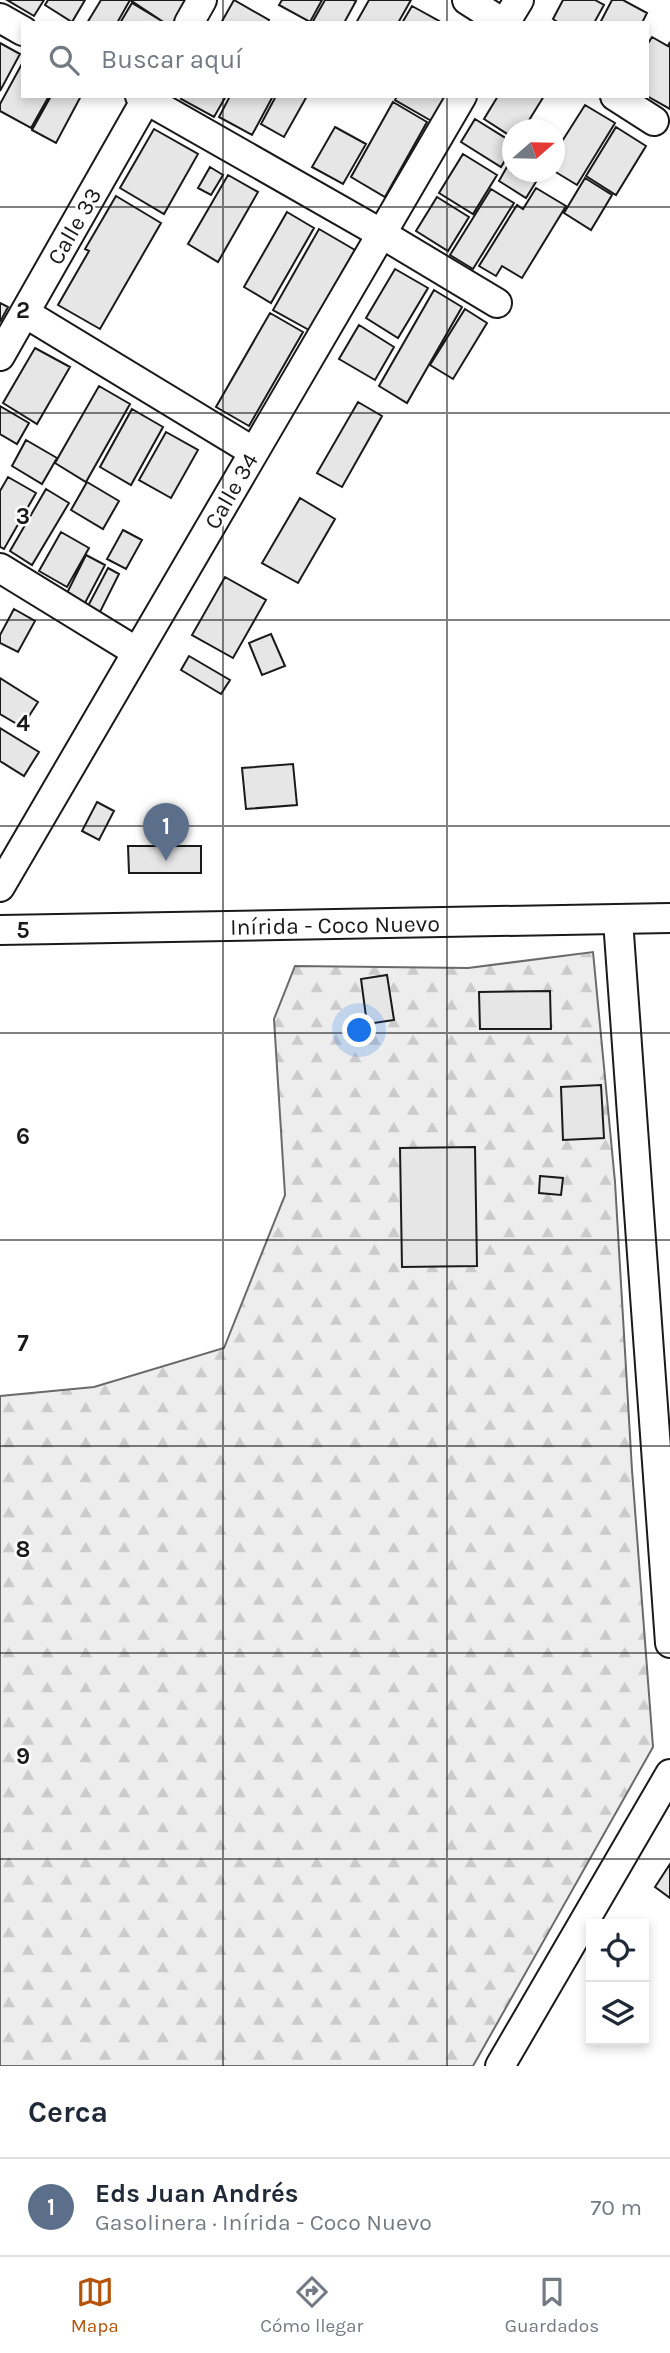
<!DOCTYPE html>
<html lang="es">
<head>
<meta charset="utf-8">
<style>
	:root { --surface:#fff; --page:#f6f6f7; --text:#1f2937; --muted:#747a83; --line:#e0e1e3; --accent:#b45309 }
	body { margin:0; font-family:Karla,sans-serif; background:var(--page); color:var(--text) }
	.controls { position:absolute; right:21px; bottom:21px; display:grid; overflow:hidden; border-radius:0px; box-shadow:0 4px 10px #0003 }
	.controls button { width:63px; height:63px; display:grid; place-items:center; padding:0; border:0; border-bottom:2px solid var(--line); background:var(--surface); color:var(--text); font:35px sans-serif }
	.compass { position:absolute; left:502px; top:119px; width:63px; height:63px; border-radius:50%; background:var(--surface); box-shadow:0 4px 10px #0003; rotate:70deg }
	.you { position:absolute; left:360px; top:1031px; width:24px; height:24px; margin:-18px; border:5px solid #fff; border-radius:50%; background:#1a73e8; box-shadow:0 0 0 10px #1a73e833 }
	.badge { display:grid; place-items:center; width:46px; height:46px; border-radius:50%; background:var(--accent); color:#fff; font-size:23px; font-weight:700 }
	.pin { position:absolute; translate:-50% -58px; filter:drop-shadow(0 2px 4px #0008) }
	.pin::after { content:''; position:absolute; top:37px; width:24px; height:21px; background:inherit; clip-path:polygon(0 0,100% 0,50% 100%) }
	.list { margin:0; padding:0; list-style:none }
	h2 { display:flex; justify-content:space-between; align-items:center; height:91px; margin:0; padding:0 28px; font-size:30px }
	h2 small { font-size:23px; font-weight:400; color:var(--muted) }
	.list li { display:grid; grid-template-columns:46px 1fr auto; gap:21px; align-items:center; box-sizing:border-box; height:98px; padding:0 28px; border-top:2px solid var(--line) }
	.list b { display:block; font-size:26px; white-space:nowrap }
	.list p { margin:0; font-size:23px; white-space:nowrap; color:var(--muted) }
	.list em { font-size:23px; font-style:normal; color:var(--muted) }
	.icon { flex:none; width:38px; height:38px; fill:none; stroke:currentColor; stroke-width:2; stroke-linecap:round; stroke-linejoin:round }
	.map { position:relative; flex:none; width:670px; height:2066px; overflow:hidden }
	.search { position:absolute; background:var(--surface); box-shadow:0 4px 10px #0003; left:21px; right:21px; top:21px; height:77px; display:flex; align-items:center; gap:18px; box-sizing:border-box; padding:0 24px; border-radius:0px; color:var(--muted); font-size:26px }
	.sheet { height:189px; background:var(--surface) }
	nav { display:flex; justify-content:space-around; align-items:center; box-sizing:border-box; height:98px; border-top:2px solid var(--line); background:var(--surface); font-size:19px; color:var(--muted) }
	nav a { display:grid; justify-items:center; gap:4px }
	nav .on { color:var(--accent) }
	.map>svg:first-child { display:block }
	.forest { fill:url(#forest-firs); stroke:#6a6a6a; stroke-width:2 }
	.building { fill:#e6e6e6; stroke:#1a1a1a; stroke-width:2 }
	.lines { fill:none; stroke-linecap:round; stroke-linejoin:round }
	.minor-casing { stroke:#1a1a1a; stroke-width:32 }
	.minor { stroke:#fff; stroke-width:28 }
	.grid { fill:none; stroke:#1a1a1a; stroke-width:2; stroke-opacity:0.55 }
	.labels { text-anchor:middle; stroke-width:5; stroke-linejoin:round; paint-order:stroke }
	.street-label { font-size:23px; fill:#1a1a1a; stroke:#fff }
	.grid-label { font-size:23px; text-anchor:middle; font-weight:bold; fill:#1a1a1a; stroke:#fff; stroke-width:5; stroke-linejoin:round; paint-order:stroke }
</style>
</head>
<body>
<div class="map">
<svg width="670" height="2066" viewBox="0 0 670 2066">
	<defs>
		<pattern id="forest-firs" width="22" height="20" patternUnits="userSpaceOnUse" patternTransform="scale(1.75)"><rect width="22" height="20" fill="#ededed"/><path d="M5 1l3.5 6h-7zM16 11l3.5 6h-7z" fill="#cbcbcb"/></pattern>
	</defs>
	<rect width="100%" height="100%" fill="#fff"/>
	<path class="forest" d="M593 952 615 1182 632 1470 653 1747 473 2066H0V1396L94 1387 224 1348 285 1195 274 1019 295 966 468 968Z"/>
	<path class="building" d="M7 0H44L34 16Z
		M48 0H85L72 22 45 5Z
		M101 0H130L117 23H87Z
		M130 0H186L173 23H165Z
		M234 0 269 20 268 23H221Z
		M282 0H322L310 22 279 5Z
		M325 0H353L356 1 344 23H312Z
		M369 0H411L398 23H356Z
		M563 0H595L604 5 594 23H559L553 19Z
		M612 0H623L647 13 642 23H600Z
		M132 3 165 23H120Z
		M412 6 439 21 438 23H402Z
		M652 37 668 46 670 42V109L647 96V45Z
		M0 43 20 54 0 91Z
		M23 62V96H49L31 128 0 111V104Z
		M51 96H81L56 143 32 130Z
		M183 96H226L214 117 181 99Z
		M230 96H273L252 135 219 117Z
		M276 96H307L284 137 261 124Z
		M397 96H450L435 123 395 100Z
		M498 96H544L523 130H512V137L484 119Z
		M393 102 427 122 385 197 351 177Z
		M585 105 615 123 577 185 554 171V154Z
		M475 119 512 142V149L501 167 461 142Z
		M335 127 366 144 343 184 312 167Z
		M616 127 646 146 616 195 586 176Z
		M154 129 198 154 164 214 120 188Z
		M463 154 497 175 473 214 439 193Z
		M512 158V172H542L526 198 499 181Z
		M210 167 223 175 211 195 198 188Z
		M228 175 258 192 218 262 188 244Z
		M585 178 612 195 591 230 564 213Z
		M536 188 566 206 522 278 502 266 496 276 479 266 517 205 523 209Z
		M491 189 514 203 473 269 450 255Z
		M116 196 161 223 100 329 58 305 89 251 85 249Z
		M437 197 469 217 448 251 416 231Z
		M287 212 314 228 271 303 244 287Z
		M319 229 355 250 309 330 273 310Z
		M395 269 428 288 398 338 366 318Z
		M434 290 462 307 407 403 379 386Z
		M0 303 8 307 0 322Z
		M465 309 487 323 453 379 430 365Z
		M270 313 303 332 249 426 216 407Z
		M359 325 394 347 375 380 339 359Z
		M35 348 70 367 37 424 3 403Z
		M99 386 130 404 86 482 55 463Z
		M358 402 382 416 342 487 317 473Z
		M0 406 29 423 17 444 0 434Z
		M132 409 163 427 131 485 100 467Z
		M166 432 198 450 171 498 139 480Z
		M26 440 57 458 42 484 12 466Z
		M8 477 36 493 4 549 0 547V491Z
		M87 482 119 501 103 529 71 510Z
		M46 489 69 503 32 565 10 551Z
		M300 498 335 519 298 583 262 563Z
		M123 530 142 540 126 569 107 559Z
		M61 532 89 548 67 587 39 571Z
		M86 555 105 565 85 603 67 593Z
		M108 568 119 574 100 612 88 606Z
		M225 577 266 600 233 658 192 635Z
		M14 609 35 621 18 652 0 643V635Z
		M271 634 285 666 262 675 249 643Z
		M189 656 230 680 221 694 181 670Z
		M0 678 38 702 22 727 0 714Z
		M0 728 39 752 24 776 0 761Z
		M293 764 297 805 246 809 242 768Z
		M97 802 114 811 99 840 82 831Z
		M128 846H201V873H129Z
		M387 975 394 1020 367 1024 361 979Z
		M550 991 551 1029H480L479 992Z
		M601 1085 604 1138 563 1140 561 1087Z
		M475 1147 477 1266 402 1267 400 1148Z
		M540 1176 563 1178 561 1195 539 1193Z
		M670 1864V1898L655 1887Z"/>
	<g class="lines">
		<defs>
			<path id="minor" d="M467 0 503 23
				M0 18 23 31
				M189 23 202 0
				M505 23 519 0
				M140 96 382 234 497 303
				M615 96 654 121
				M25 313 254 452
				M0 356 148 96
				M0 568 137 652
				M0 887 462 96
				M618 920 670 1643
				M0 930 670 918
				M500 2066 670 1774"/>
		</defs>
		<use href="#minor" class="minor-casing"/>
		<use href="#minor" class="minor"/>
	</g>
	<path class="grid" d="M223 0V23M447 0V23M223 96V2066M447 96V2066M0 207H670M0 413H670M0 620H670M0 826H670M0 1033H670M0 1240H670M0 1446H670M0 1653H670M0 1859H670"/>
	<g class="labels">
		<g class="street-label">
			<text transform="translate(74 226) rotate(-60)" y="8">Calle 33</text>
			<text transform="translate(231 491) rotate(-60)" y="8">Calle 34</text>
			<text transform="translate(335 925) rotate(-1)" y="8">Inírida - Coco Nuevo</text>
		</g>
	</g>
	<g class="grid-label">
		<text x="23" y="318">2</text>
		<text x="23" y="524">3</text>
		<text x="23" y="731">4</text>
		<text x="23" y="938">5</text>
		<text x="23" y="1144">6</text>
		<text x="23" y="1351">7</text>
		<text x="23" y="1557">8</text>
		<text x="23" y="1764">9</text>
	</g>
</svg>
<div class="controls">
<button><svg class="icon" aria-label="locate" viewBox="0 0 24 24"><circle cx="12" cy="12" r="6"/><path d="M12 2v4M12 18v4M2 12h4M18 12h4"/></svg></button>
<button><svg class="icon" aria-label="layers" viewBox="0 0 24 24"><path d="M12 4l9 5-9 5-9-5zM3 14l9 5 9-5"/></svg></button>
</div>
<svg class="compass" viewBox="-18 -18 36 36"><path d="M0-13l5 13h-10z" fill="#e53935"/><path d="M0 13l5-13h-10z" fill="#747a83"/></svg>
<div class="you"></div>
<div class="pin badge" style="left:166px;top:861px;background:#5c6f8a">1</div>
<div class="search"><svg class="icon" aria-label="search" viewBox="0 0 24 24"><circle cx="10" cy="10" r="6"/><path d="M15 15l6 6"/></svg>Buscar aquí</div>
</div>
<section class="sheet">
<h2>Cerca<small></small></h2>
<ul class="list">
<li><span class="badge" style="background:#5c6f8a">1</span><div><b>Eds Juan Andrés</b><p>Gasolinera · Inírida - Coco Nuevo</p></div><em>70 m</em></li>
</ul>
</section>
<nav>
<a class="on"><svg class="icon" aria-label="map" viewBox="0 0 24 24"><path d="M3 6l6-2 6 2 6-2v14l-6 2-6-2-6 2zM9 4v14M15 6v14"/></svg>Mapa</a>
<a><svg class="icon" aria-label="directions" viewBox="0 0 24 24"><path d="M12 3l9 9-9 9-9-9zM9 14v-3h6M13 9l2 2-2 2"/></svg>Cómo llegar</a>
<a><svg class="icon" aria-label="saved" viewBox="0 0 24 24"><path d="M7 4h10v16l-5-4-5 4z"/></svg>Guardados</a>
</nav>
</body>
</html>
